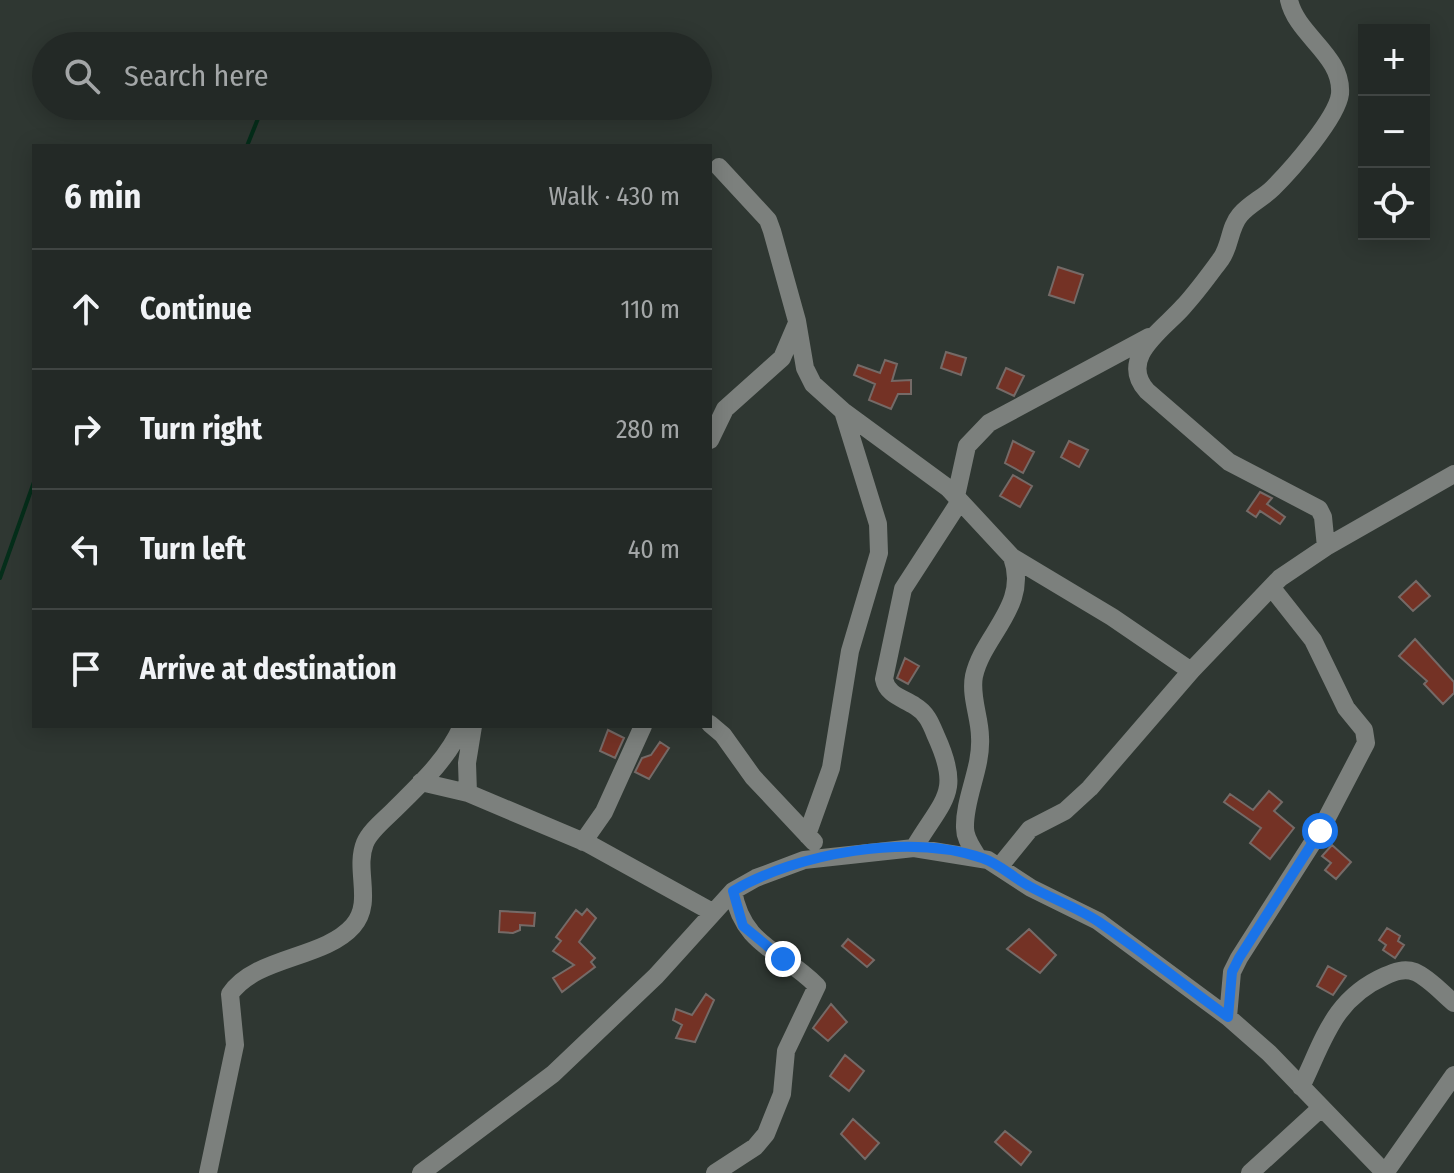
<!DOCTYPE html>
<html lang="en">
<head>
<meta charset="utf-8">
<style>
	:root { --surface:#232926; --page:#2f3532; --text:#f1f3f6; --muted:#a3a6a7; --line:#404543 }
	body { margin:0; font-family:"Fira Sans Condensed",sans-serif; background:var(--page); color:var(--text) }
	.controls { position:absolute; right:24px; top:24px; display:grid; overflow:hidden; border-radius:0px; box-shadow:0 4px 20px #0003 }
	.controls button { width:72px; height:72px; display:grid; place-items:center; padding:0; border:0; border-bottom:2px solid var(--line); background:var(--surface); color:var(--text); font:40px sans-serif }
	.stop { position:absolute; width:24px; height:24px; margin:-18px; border:6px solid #1a73e8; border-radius:50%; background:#fff }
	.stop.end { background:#1a73e8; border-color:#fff; box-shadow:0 2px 8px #0008 }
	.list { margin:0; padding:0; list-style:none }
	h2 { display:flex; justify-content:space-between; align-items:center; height:104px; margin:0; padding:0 32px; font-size:34px }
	h2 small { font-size:26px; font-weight:400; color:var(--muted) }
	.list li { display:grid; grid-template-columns:52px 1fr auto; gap:24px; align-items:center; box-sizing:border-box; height:120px; padding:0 32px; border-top:2px solid var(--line) }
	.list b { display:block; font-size:30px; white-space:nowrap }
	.list em { font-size:26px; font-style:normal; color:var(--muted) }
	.icon { flex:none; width:44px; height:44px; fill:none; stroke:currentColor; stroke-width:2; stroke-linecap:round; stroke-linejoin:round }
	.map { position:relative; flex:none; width:1454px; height:1173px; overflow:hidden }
	.search { position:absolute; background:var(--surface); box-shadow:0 4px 20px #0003; left:32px; top:32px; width:680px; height:88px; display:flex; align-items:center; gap:20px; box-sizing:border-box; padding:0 28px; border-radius:44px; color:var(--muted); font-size:30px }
	.panel { position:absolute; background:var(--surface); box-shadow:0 4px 20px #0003; left:32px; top:144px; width:680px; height:584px; border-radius:0px }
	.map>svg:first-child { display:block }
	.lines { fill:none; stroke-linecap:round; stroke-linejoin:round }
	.stream { stroke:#052e1a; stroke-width:4 }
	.building { fill:#743225; stroke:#756a67; stroke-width:2 }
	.minor { stroke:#7c807d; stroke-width:18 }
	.route { stroke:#1a73e8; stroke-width:10 }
</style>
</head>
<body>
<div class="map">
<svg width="1454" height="1173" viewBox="0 0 1454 1173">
	<rect width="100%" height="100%" fill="#2f3732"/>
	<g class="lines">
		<path class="stream" d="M401 46 408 42 459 46
			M247 146 263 106
			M0 578 34 482"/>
	</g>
	<path class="building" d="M1058 267 1083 275 1074 303 1049 295Z
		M946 352 966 358 961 375 941 368Z
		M885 360 897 364 892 381 911 380V394H898L891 409 869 400 875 384 854 375 858 365 880 373Z
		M1006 368 1024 376 1014 396 997 388Z
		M1013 441 1034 452 1023 473 1005 463Z
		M1069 441 1088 450 1079 467 1061 457Z
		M1013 475 1032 486 1020 507 1000 496Z
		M1260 492 1272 498 1267 504 1285 517 1280 524 1260 511 1256 517 1247 511Z
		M1416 581 1430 596 1413 611 1399 597Z
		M1415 639 1454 682V693L1443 704 1424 684 1427 681 1399 656Z
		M905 658 919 666 908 684 897 678Z
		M608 730 624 738 615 758 600 751Z
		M660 742 669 748 649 779 635 772 642 758 651 755Z
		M1269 791 1282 802 1274 811 1294 828 1270 859 1250 843 1261 828 1224 802 1230 794 1253 810Z
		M1332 845 1351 862 1336 879 1325 870 1331 863 1322 856Z
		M587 909 596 918 579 942 595 958 591 962 595 967 562 992 553 978 574 965 553 951 561 941 556 937 576 910 582 915Z
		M500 911 535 913 534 926 520 925V930L513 933 499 932Z
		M1387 928 1400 936 1398 941 1404 945 1395 958 1383 950 1386 945 1379 940Z
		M1029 929 1056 955 1040 973 1007 949Z
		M848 939 874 960 867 967 842 946Z
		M1328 966 1346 976 1333 995 1317 986Z
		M706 994 714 1000 695 1042 676 1038 682 1025 673 1020 676 1009 692 1015Z
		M831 1004 847 1022 828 1041 813 1028Z
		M845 1055 864 1071 849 1091 830 1076Z
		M853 1119 879 1143 865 1159 841 1134Z
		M1005 1131 1031 1152 1021 1165 995 1142Z"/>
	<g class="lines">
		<path class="minor" d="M1289 0C1297 36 1343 55 1340 94 1337 118 1291 170 1273 188 1263 198 1249 204 1240 215 1229 228 1231 245 1221 259 1209 275 1197 292 1183 307 1164 329 1117 358 1147 391L1229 462 1319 509 1323 517 1326 547
			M719 167 768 220 772 231 797 321 805 368 813 384 843 411 948 488 1012 557C1030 605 983 635 974 676 970 696 980 718 980 737 982 768 964 798 965 828 965 839 972 847 977 856
			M710 440 725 409 782 358 797 323
			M956 496 967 446 989 423 1149 337
			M1012 557 1112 617 1191 671
			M710 724 723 735 753 777 814 842
			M421 782 468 793 589 844 712 912
			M468 793 467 763 473 726
			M807 835 831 768 850 651 879 553 878 524 843 411
			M583 842 604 812 643 726
			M914 848C944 798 962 793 936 736 931 724 927 713 915 706 903 698 887 695 884 679L903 589 960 501
			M1000 866 1030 829 1065 811 1090 788 1191 671 1280 578 1326 547 1454 474
			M1228 1017 1232 972 1239 958 1320 831 1366 743 1364 730 1346 708 1313 640 1272 588
			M1301 1087C1324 1040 1333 999 1385 976 1394 972 1404 968 1415 972 1429 978 1442 993 1454 1003
			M208 1173 235 1045 230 994C256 956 324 959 353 926 374 902 354 870 365 843 370 831 384 820 393 811 420 784 447 760 462 726
			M421 1173 553 1074 656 976 733 891 756 878 804 860 914 848 988 860 1031 888 1098 921 1228 1017 1269 1053 1385 1173
			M715 1173 755 1147 766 1134 782 1094 786 1051 817 986C782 950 743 947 733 891
			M1250 1173 1321 1108
			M1385 1173 1454 1075"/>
	</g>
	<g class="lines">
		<path class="route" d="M783 959 743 926 733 891C797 853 909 833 982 858 1000 864 1012 877 1029 886 1052 899 1077 907 1099 922 1143 952 1185 986 1228 1017L1232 972 1239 958 1320 831"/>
	</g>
</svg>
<div class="controls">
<button>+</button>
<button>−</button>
<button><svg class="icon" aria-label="locate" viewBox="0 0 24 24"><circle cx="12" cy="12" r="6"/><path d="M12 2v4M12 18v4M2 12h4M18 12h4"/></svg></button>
</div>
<div class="stop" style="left:1320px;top:831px"></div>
<div class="stop end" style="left:783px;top:959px"></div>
<div class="search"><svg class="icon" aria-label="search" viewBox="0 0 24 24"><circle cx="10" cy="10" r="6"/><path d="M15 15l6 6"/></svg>Search here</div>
<section class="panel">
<h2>6 min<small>Walk · 430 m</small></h2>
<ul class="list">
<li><svg class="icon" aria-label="ahead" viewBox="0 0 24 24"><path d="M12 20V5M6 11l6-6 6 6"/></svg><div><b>Continue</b></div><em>110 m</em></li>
<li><svg class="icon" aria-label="right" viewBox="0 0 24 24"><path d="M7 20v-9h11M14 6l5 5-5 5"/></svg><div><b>Turn right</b></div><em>280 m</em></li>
<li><svg class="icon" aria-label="left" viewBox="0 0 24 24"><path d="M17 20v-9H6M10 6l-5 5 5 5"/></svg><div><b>Turn left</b></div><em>40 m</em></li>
<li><svg class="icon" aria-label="arrive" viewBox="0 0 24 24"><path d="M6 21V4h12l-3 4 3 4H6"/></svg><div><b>Arrive at destination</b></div></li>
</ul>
</section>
</div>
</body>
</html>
